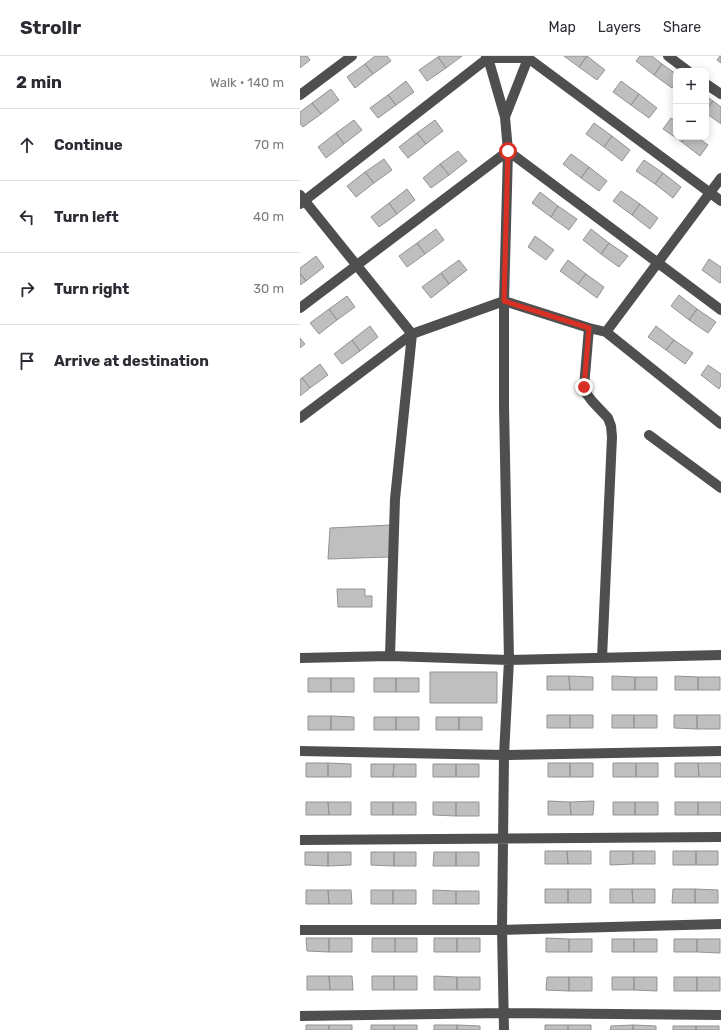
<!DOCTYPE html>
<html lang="en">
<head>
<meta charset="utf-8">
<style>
	:root { --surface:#fff; --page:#f2f2f3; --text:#2b2b33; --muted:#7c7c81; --line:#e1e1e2 }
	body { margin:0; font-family:Rubik,sans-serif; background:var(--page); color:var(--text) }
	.controls { position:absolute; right:12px; top:12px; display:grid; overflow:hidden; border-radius:8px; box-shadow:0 2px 10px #0003 }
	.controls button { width:36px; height:36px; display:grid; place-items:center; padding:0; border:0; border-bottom:1px solid var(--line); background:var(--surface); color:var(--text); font:20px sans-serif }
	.stop { position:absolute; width:12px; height:12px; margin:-9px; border:3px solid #d93025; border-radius:50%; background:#fff }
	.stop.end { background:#d93025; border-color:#fff; box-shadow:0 1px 4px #0008 }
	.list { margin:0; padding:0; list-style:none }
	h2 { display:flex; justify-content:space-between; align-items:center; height:52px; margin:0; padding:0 16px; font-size:17px }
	h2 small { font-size:13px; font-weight:400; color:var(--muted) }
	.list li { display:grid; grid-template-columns:26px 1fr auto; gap:12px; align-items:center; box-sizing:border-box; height:72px; padding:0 16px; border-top:1px solid var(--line) }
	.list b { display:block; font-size:15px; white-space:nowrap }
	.list em { font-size:13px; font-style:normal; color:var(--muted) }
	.icon { flex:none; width:22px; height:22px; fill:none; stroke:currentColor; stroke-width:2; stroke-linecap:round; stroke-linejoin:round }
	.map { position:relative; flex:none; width:421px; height:974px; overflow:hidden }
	header { display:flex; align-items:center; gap:24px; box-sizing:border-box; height:56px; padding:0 20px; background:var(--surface); border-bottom:1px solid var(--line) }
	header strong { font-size:19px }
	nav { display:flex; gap:22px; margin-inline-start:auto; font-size:14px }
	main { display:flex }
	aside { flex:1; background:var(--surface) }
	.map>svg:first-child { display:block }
	.building { fill:#bfbfbf; stroke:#939393 }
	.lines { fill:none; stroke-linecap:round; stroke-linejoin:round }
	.minor { stroke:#4f4f4f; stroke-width:10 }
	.route { stroke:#d93025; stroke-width:5 }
</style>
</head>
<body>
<header>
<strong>Strollr</strong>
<nav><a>Map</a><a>Layers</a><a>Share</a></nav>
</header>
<main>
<aside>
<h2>2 min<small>Walk · 140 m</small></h2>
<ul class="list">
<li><svg class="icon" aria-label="ahead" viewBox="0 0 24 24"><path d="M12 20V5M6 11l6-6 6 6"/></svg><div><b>Continue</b></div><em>70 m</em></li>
<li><svg class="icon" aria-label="left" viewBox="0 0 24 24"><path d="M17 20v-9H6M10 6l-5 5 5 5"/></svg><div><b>Turn left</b></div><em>40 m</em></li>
<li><svg class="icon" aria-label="right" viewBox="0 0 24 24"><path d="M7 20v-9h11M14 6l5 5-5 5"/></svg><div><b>Turn right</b></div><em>30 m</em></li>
<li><svg class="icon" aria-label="arrive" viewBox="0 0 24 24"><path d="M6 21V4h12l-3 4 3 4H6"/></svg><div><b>Arrive at destination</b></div></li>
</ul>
</aside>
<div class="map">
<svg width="421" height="974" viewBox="0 0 421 974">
	<rect width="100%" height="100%" fill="#fff"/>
	<path class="building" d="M0 0H7L10 4 0 12Z
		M75 0H87L91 5 73 18 65 8Z
		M139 0H162L146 12 138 1Z
		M264 0H287L279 11Z
		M287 0 305 14 297 24 279 11Z
		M340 0H352L362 8 354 19 336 5Z
		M420 0H421V7L417 4Z
		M138 1 146 12 127 25 119 14Z
		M65 8 73 18 55 32 47 21Z
		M362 8 376 18V27L372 32 354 19Z
		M106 25 114 36 96 49 88 39Z
		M321 25 339 38 331 49 313 36Z
		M31 33 39 44 21 58 12 47Z
		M339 38 357 52 349 62 331 49Z
		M88 39 96 49 78 62 70 52Z
		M406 40 413 45 406 54Z
		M413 45 421 51V68L406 57V54Z
		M12 47 21 58 3 71 0 68V56Z
		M371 62 376 65V81H385L382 86 363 73Z
		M54 64 62 74 44 88 36 77Z
		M135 64 143 75 126 88 117 77Z
		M294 67 312 80 304 91 286 78Z
		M36 77 44 88 26 102 18 91Z
		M117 77 126 88 108 102 99 91Z
		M312 80 330 94 322 105 304 91Z
		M385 81H397L408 89 400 100 382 86Z
		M158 95 167 105 149 119 140 108Z
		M271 98 289 111 281 122 263 108Z
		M84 103 92 114 74 127 65 116Z
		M344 104 363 117 355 128 336 115Z
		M140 108 149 119 131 132 123 122Z
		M289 111 307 125 299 135 281 122Z
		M65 116 74 127 56 141 47 130Z
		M363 117 381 131 373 142 355 128Z
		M107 133 115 144 97 158 89 147Z
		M321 135 340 148 332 159 313 145Z
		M240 136 258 150 251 161 232 147Z
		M89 147 97 158 79 171 71 161Z
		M340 148 358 162 350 173 332 159Z
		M258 150 277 163 269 174 251 161Z
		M136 173 144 184 125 198 117 187Z
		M291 173 309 187 301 198 283 184Z
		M235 180 254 194 246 204 228 191Z
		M117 187 125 198 107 211 99 200Z
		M309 187 328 200 319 211 301 198Z
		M16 200 24 211 6 225 0 217V212Z
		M409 203 421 211V226L420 227 402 214Z
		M159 204 167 214 149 228 141 217Z
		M268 204 286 218 278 228 260 215Z
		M0 217 6 225 0 229Z
		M141 217 149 228 131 242 122 231Z
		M286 218 304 231 297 242 278 228Z
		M379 239 397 253 389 264 371 250Z
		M47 240 55 251 37 264 29 253Z
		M29 253 37 264 19 278 10 267Z
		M397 253 416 266 408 277 389 264Z
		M70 270 78 281 60 295 52 284Z
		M356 270 374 284 366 294 348 281Z
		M0 282 5 288 0 292Z
		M52 284 60 295 42 308 34 298Z
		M374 284 393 297 385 308 366 294Z
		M20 308 28 319 10 332 2 322Z
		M408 309 421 318V329L419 333 401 319Z
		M2 322 10 332 0 340V323Z
		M91 469 90 501 28 503 30 472Z
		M37 533H65V540H72V551H38Z
		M130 616H197V647H130Z
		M247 620H269L270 634H247Z
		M269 620 293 621V634H270Z
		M312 620 335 621V634H312Z
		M375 620 398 621V634H375Z
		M335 621H357V634H335Z
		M398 621H420V634H398Z
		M8 622H31V636H8Z
		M31 622H54V636H31Z
		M74 622H96V636H74Z
		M96 622H119V636H96Z
		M247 659H270V672H247Z
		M270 659H293V672H270Z
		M312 659H334V672H312Z
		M334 659H357V672H334Z
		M374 659H397V673L374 672Z
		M397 659H420V673H397Z
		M8 660H31V674H8Z
		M31 660 54 661V674H31Z
		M74 661H96V674H74Z
		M96 661H119V674H96Z
		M136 661H159V674H136Z
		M159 661H182V674H159Z
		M6 707H28V721H6Z
		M28 707 51 708V721H28Z
		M248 707H270V721H248Z
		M270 707H293V721H270Z
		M313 707H336V721H313Z
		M336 707H358V721H336Z
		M375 707H398L399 721H375Z
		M398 707H421V721H399Z
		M71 708H94L93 721H71Z
		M94 708H116V721H93Z
		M133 708H156V721H133Z
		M156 708H179V721H156Z
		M248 745 270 746 271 759H248Z
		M294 745 293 759H271L270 746Z
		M6 746H28L29 759H6Z
		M28 746H51V759H29Z
		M71 746H93V759H71Z
		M93 746H116V759H93Z
		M133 746H156V760L133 759Z
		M156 746H179V760H156Z
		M313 746H335V759H313Z
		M335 746H358V759H335Z
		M375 746H398V759H375Z
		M398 746H421V759H398Z
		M245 795H267L268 808H245Z
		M267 795H291V808H268Z
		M310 795H333V808L310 809Z
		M333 795H355V808H333Z
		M373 795H396V809H373Z
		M396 795H418V809H396Z
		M5 796H28V810L5 809Z
		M28 796H51V809L28 810Z
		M71 796H94V810L71 809Z
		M94 796H116V810H94Z
		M134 796H156V810H133Z
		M156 796H179V810H156Z
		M245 833H268V847H245Z
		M268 833H291V847H268Z
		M310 833H332L333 847H310Z
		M332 833H355V847H333Z
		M373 833H395V847H372Z
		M395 833 418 834V847H395Z
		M6 834H28L29 848H6Z
		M28 834H51L52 848H29Z
		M71 834H93V848H71Z
		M93 834H116V848H93Z
		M133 834 156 835V848H133Z
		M156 835H179V848H156Z
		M6 882H29V896L7 895Z
		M29 882H52V896H29Z
		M72 882H95V896H72Z
		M95 882H117V896H95Z
		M134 882H157V896H134Z
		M157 882H180V896H157Z
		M246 882 269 883V896H246Z
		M269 883H292V896H269Z
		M312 883H334V896H312Z
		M334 883H357V896H334Z
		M374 883H397V896H374Z
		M397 883H420V897L397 896Z
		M7 920H29L30 934H7Z
		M29 920H52L53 934H30Z
		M72 920H94V934H72Z
		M94 920H117V934H94Z
		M134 920 157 921V934H134Z
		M157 921H180V934H157Z
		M247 921H269V935L246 934Z
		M269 921H292V935H269Z
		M312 921H334V934H312Z
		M334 921H357V935L334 934Z
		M374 921H397V935H374Z
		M397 921H420V935H397Z
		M6 969H29V974H6Z
		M29 969H52V974H29Z
		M71 969H94V974H71Z
		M94 969H117V974H94Z
		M134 969H157V974H134Z
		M157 969 180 970V974H157Z
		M245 969H268V974H245Z
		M268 969H291V974H268Z
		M333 969 356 970V974H333Z
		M333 969V974H310L311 970Z
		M373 970H396V974H373Z
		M396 970H419V974H396Z"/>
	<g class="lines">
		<path class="minor" d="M186 0 188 2 205 61 208 95 204 245V350L209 604 204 699 202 874 204 974
			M368 0 388 15
			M406 28 421 38
			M0 39 52 0
			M205 61 229 0
			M0 139 112 278 95 443 90 600
			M0 148 188 2H228L421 145
			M0 252 208 95 421 254
			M289 272 284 331 286 337 292 345 308 362 311 370 312 381 302 602
			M306 276 421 122
			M0 362 112 278 204 245 289 272 306 276 421 368
			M349 379 421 432
			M0 602 90 600 209 604 421 599
			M0 695 204 699 421 695
			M0 784 421 781
			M0 874H202L421 868
			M0 960 204 957 421 959"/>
	</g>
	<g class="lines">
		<path class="route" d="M208 95 204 245 289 272 284 331"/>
	</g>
</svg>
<div class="controls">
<button>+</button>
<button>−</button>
</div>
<div class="stop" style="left:208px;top:95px"></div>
<div class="stop end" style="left:284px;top:331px"></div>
</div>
</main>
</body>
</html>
